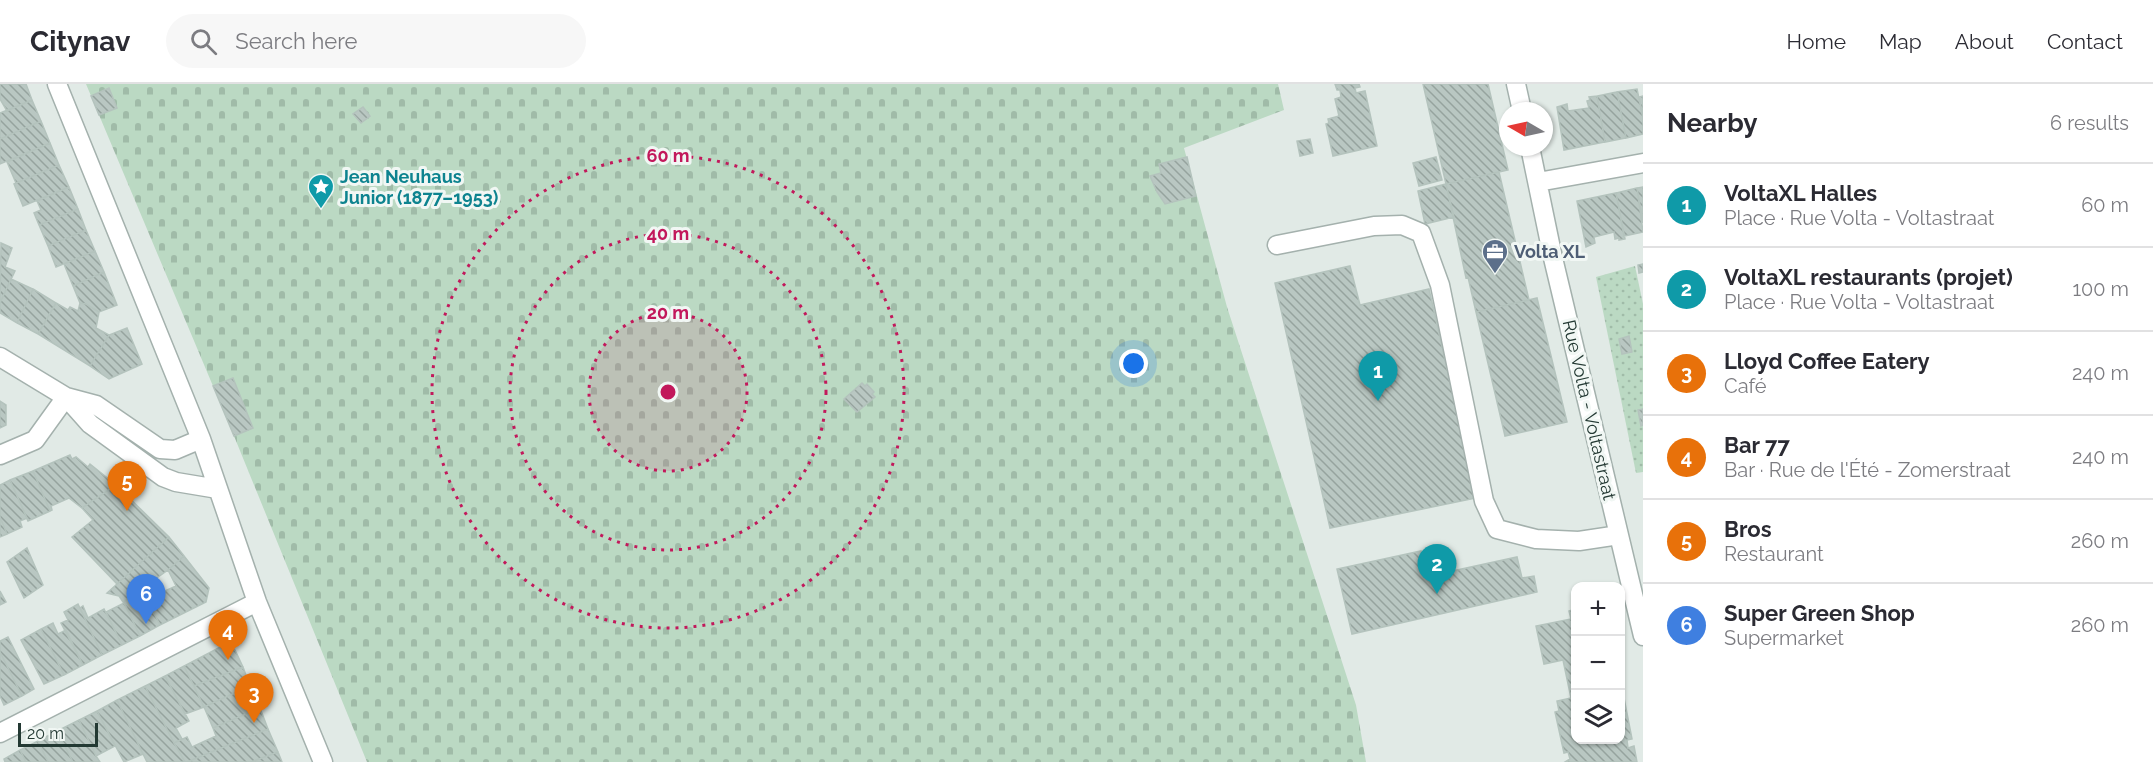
<!DOCTYPE html>
<html lang="en">
<head>
<meta charset="utf-8">
<style>
	:root { --surface:#fff; --page:#f7f7f7; --text:#2b2b33; --muted:#7c7c81; --line:#e1e1e2; --accent:#2563eb }
	body { margin:0; font-family:Raleway,sans-serif; background:var(--page); color:var(--text) }
	.controls { position:absolute; right:18px; bottom:18px; display:grid; overflow:hidden; border-radius:12px; box-shadow:0 2px 4px #0004 }
	.controls button { width:54px; height:54px; display:grid; place-items:center; padding:0; border:0; border-bottom:2px solid var(--line); background:var(--surface); color:var(--text); font:30px sans-serif }
	.compass { position:absolute; left:1499px; top:18px; width:54px; height:54px; border-radius:50%; background:var(--surface); box-shadow:0 2px 4px #0004; rotate:279deg }
	.scale { position:absolute; left:18px; bottom:15px; width:80px; box-sizing:border-box; padding-left:6px; border:3px solid #233933; border-top:0; font-size:16px; line-height:21px; white-space:nowrap; color:#233933; -webkit-text-stroke:4px #f1f7f4; paint-order:stroke }
	.you { position:absolute; left:1134px; top:280px; width:21px; height:21px; margin:-15px; border:4px solid #fff; border-radius:50%; background:#1a73e8; box-shadow:0 0 0 9px #1a73e833 }
	.badge { display:grid; place-items:center; width:39px; height:39px; border-radius:50%; background:var(--accent); color:#fff; font-size:20px; font-weight:700 }
	.pin { position:absolute; translate:-50% -50px; filter:drop-shadow(0 2px 3px #0008) }
	.pin::after { content:''; position:absolute; top:32px; width:21px; height:18px; background:inherit; clip-path:polygon(0 0,100% 0,50% 100%) }
	.list { margin:0; padding:0; list-style:none }
	h2 { display:flex; justify-content:space-between; align-items:center; height:78px; margin:0; padding:0 24px; font-size:26px }
	h2 small { font-size:20px; font-weight:400; color:var(--muted) }
	.list li { display:grid; grid-template-columns:39px 1fr auto; gap:18px; align-items:center; box-sizing:border-box; height:84px; padding:0 24px; border-top:2px solid var(--line) }
	.list b { display:block; font-size:22px; white-space:nowrap }
	.list p { margin:0; font-size:20px; white-space:nowrap; color:var(--muted) }
	.list em { font-size:20px; font-style:normal; color:var(--muted) }
	.icon { flex:none; width:33px; height:33px; fill:none; stroke:currentColor; stroke-width:2; stroke-linecap:round; stroke-linejoin:round }
	.map { position:relative; flex:none; width:1643px; height:678px; overflow:hidden }
	header { display:flex; align-items:center; gap:36px; box-sizing:border-box; height:84px; padding:0 30px; background:var(--surface); border-bottom:2px solid var(--line) }
	header strong { font-size:28px }
	nav { display:flex; gap:33px; margin-inline-start:auto; font-size:21px }
	.search { width:420px; height:54px; background:var(--page); display:flex; align-items:center; gap:15px; box-sizing:border-box; padding:0 21px; border-radius:33px; color:var(--muted); font-size:22px }
	main { display:flex }
	aside { flex:1; background:var(--surface) }
	.map>svg:first-child { display:block }
	.cemetery { fill:url(#cemetery-stones) }
	.garden { fill:url(#garden-dots) }
	.building { fill:url(#building-back-hatch); stroke:#b4c3bd; stroke-width:1.5 }
	.lines { fill:none; stroke-linecap:round; stroke-linejoin:round }
	.minor-casing { stroke:#a4b1ad; stroke-width:21 }
	.minor { stroke:#fff; stroke-width:18 }
	.ring { fill:none; stroke:#c2185b; stroke-width:3; stroke-dasharray:3 6 }
	.labels { text-anchor:middle; stroke-width:6; stroke-linejoin:round; paint-order:stroke }
	.culture-label { font-size:18px; font-weight:bold; fill:#0d838f; stroke:#f1f7f4; text-anchor:start }
	.service-label { font-size:18px; font-weight:bold; fill:#4e5e75; stroke:#f1f7f4; text-anchor:start }
	.street-label { font-size:18px; fill:#233933; stroke:#f1f7f4 }
	.centre { fill:#c2185b; stroke:#f1f7f4; stroke-width:3 }
	.ring-label { font-size:18px; text-anchor:middle; font-weight:bold; fill:#c2185b; stroke:#f1f7f4; stroke-width:6; stroke-linejoin:round; paint-order:stroke }
</style>
</head>
<body>
<header>
<strong>Citynav</strong>
<div class="search"><svg class="icon" aria-label="search" viewBox="0 0 24 24"><circle cx="10" cy="10" r="6"/><path d="M15 15l6 6"/></svg>Search here</div>
<nav><a>Home</a><a>Map</a><a>About</a><a>Contact</a></nav>
</header>
<main>
<div class="map">
<svg width="1643" height="678" viewBox="0 0 1643 678">
	<defs>
		<pattern id="cemetery-stones" width="16" height="16" patternUnits="userSpaceOnUse" patternTransform="scale(1.5)"><rect width="16" height="16" fill="#bbd9c3"/><path d="M2 7V4a2 2 0 0 1 4 0v3zM10 15v-3a2 2 0 0 1 4 0v3z" fill="#a0bba8"/></pattern>
		<pattern id="garden-dots" width="8" height="8" patternUnits="userSpaceOnUse" patternTransform="scale(1.5)"><rect width="8" height="8" fill="#bbd9c3"/><path d="M2 2h.1M6 6h.1" fill="none" stroke="#a0bba8" stroke-width="1.8" stroke-linecap="round"/></pattern>
		<pattern id="building-back-hatch" width="6" height="6" patternUnits="userSpaceOnUse" patternTransform="scale(1.5)"><rect width="6" height="6" fill="#b9c7c2"/><path d="M-1 5l2 2M0 0l6 6M5-1l2 2" fill="none" stroke="#96a39e"/></pattern>
	</defs>
	<rect width="100%" height="100%" fill="#e1eae6"/>
	<path class="cemetery" d="M86 0H1278L1284 26 1184 64 1227 223 1356 621 1366 678H367L234 352Z"/>
	<path class="garden" d="M1635 182 1643 220V388L1636 389 1596 193Z"/>
	<path class="building" d="M0 0H26L32 16 7 27 0 15Z
		M1335 0H1359L1360 3 1355 4 1356 9 1365 7 1377 62 1333 72 1326 40 1329 39 1328 35 1339 32 1335 15 1341 13 1340 6H1337Z
		M1423 0H1488L1508 86 1446 100Z
		M109 4 117 24 99 31 91 12Z
		M1637 5 1643 34V50L1626 54 1617 8Z
		M1617 8 1626 54 1605 58 1597 12Z
		M1597 12 1605 58 1564 66 1557 23 1567 20 1568 27 1589 24 1587 17 1590 16 1589 13Z
		M1643 12V34L1639 13Z
		M32 16 41 37 0 55V29Z
		M363 23 370 32 361 39 353 30Z
		M41 37 50 59 0 80V55Z
		M1310 55 1313 69 1300 72 1297 57Z
		M50 59 59 81 16 99 7 78Z
		M1187 73 1196 112 1165 120 1157 108 1150 92 1161 89 1159 80Z
		M1436 73 1442 96 1419 102 1413 79Z
		M59 81 69 103 23 122 14 100Z
		M1499 88 1529 216 1476 228 1468 193 1466 194 1446 100Z
		M1446 100 1454 133 1425 140 1418 107Z
		M69 103 78 125 39 141 34 129 41 126 37 117Z
		M1643 103V139L1637 104Z
		M1637 104 1643 148 1624 152 1616 109Z
		M1616 109 1625 155 1619 156V154L1615 155 1614 148 1594 153 1595 159 1586 163 1577 117Z
		M78 125 86 146 48 162 39 141Z
		M86 146 95 167 56 183 48 162Z
		M1 159 12 164 5 183 15 187 0 219Z
		M95 167 104 188 73 202 64 180Z
		M1643 180V188L1639 189 1638 181Z
		M1350 182 1360 221 1429 205 1476 414 1330 444 1275 199Z
		M104 188 117 221 99 228 86 220 80 219 73 202Z
		M11 195 33 205 17 239 0 229V219Z
		M33 205 56 219 38 250 17 239Z
		M1537 214 1567 338 1505 352 1476 228Z
		M56 219 68 226 70 223 78 227 80 219 86 220 99 228 96 244 109 251 90 282 38 250Z
		M127 244 142 280 109 295 90 282 109 251Z
		M1629 252 1632 268 1622 270 1619 255Z
		M233 294 253 344 234 352 213 302Z
		M862 299 865 302 867 300 874 308 872 310 875 313 857 328 844 315Z
		M0 317 6 321V341L0 344Z
		M1643 325V341L1641 342 1638 326Z
		M70 371 72 375 76 373 88 383 90 380 116 401 82 424 69 414 51 422 52 426 50 427 33 387Z
		M33 387 50 427 28 437 10 396Z
		M10 396 27 434 20 437 22 443 7 450 0 433V401Z
		M116 401 169 453 117 500 72 453 93 436 82 424Z
		M0 433 7 450 0 453Z
		M169 453 184 472 168 486 123 518 119 512 107 509Z
		M27 464 43 501 24 514 7 478Z
		M1421 467 1425 486 1432 484 1434 491 1517 473 1522 494 1534 492 1537 508 1352 550 1337 485Z
		M184 472 209 504 206 518 160 541 147 515 176 502 168 486Z
		M141 504 160 541 140 552 124 518Z
		M0 507 6 518 0 521Z
		M124 519 140 552 122 561 106 528Z
		M78 520 102 571 83 581 61 539 68 536 64 528Z
		M83 522 88 534 104 525 122 561 102 571 80 524Z
		M1576 525V656H1620V615L1624 614 1632 655 1627 656 1628 664 1634 662 1637 678H1565L1570 675 1568 668 1564 669 1555 628 1559 627 1557 617 1571 614 1563 576 1544 580 1536 542 1571 535 1569 527Z
		M53 539 58 550 66 546 83 581 64 591 41 545Z
		M41 545 64 591 44 600 21 556Z
		M8 553 34 605 22 612 0 568V557Z
		M224 561 235 566 243 583 194 602 184 582Z
		M0 568 22 612 4 621 0 612Z
		M184 582 204 623 185 630 165 592Z
		M243 583 250 602 204 623 194 602Z
		M165 592 189 637 176 644 182 655 174 659 145 602Z
		M145 602 174 659 185 678H147L143 670 117 616Z
		M250 602 260 624 213 644 204 623Z
		M117 616 143 670 124 678 97 627Z
		M260 624 268 645 187 678H185L174 659 187 653 192 663 216 652 213 644Z
		M97 627 115 662 96 672 79 636Z
		M79 636 96 672 100 678H73L57 647Z
		M268 645 278 668 251 678H187Z
		M57 647 73 678H48L38 657Z
		M38 657 48 678H26L20 666Z
		M20 666 26 678H5L4 675Z
		M278 668 282 678H251Z"/>
	<g class="lines">
		<defs>
			<path id="minor" d="M57 0 201 355 257 518 323 678
				M1516 0 1522 27
				M1530 63 1553 174 1643 552
				M1538 98 1643 79
				M1277 161 1374 142 1402 141 1421 149 1440 201 1484 417 1497 445 1536 455 1579 457 1619 451
				M0 273 66 313 96 321 160 365 175 366 201 355
				M66 313 90 340 163 393 176 398 218 405
				M0 371 35 356 66 313
				M0 649 257 518"/>
		</defs>
		<use href="#minor" class="minor-casing"/>
		<use href="#minor" class="minor"/>
	</g>
	<circle cx="668" cy="308" r="79" fill="#c2185b" fill-opacity=".12"/>
	<g class="ring">
		<circle cx="668" cy="308" r="79"/>
		<circle cx="668" cy="308" r="158"/>
		<circle cx="668" cy="308" r="236"/>
	</g>
	<defs>
		<symbol id="sight-pin" viewBox="-11 -11 22 30"><path d="M0 17L-7.5 6A9.5 9.5 0 1 1 7.5 6Z" fill="#0f9aa8" stroke="#f1f7f4"/><path d="M0-6L1.8-2.2L6-1.7L2.9 1.2L3.7 5.4L0 3.3L-3.7 5.4L-2.9 1.2L-6-1.7L-1.8-2.2Z" fill="#fff"/></symbol>
		<symbol id="office-pin" viewBox="-11 -11 22 30"><path d="M0 17L-7.5 6A9.5 9.5 0 1 1 7.5 6Z" fill="#5c6f8a" stroke="#f1f7f4"/><path d="M-6-3h4V-5.5h4V-3h4V5H-6ZM-1-4.5V-3h2v-1.5ZM-6 0V1H6V0Z" fill="#fff"/></symbol>
	</defs>
	<g fill-rule="evenodd">
		<use href="#sight-pin" x="306" y="88" width="30" height="40"/>
		<use href="#office-pin" x="1480" y="153" width="30" height="40"/>
	</g>
	<g class="labels">
		<g class="culture-label">
			<text x="340" y="99">Jean Neuhaus<tspan x="340" dy="21">Junior (1877–1953)</tspan></text>
		</g>
		<g class="service-label">
			<text x="1514" y="174">Volta XL</text>
		</g>
		<g class="street-label">
			<text transform="translate(1589 326) rotate(77)" y="6">Rue Volta - Voltastraat</text>
		</g>
	</g>
	<circle cx="668" cy="308" r="9" class="centre"/>
	<g class="ring-label">
		<text x="668" y="78">60 m</text>
		<text x="668" y="156">40 m</text>
		<text x="668" y="235">20 m</text>
	</g>
</svg>
<div class="controls">
<button>+</button>
<button>−</button>
<button><svg class="icon" aria-label="layers" viewBox="0 0 24 24"><path d="M12 4l9 5-9 5-9-5zM3 14l9 5 9-5"/></svg></button>
</div>
<svg class="compass" viewBox="-18 -18 36 36"><path d="M0-13l5 13h-10z" fill="#e53935"/><path d="M0 13l5-13h-10z" fill="#7c7c81"/></svg>
<div class="scale">20 m</div>
<div class="you"></div>
<div class="pin badge" style="left:1378px;top:317px;background:#0f9aa8">1</div>
<div class="pin badge" style="left:1437px;top:510px;background:#0f9aa8">2</div>
<div class="pin badge" style="left:254px;top:639px;background:#e8710a">3</div>
<div class="pin badge" style="left:228px;top:576px;background:#e8710a">4</div>
<div class="pin badge" style="left:127px;top:427px;background:#e8710a">5</div>
<div class="pin badge" style="left:146px;top:540px;background:#3f7fe0">6</div>
</div>
<aside>
<h2>Nearby<small>6 results</small></h2>
<ul class="list">
<li><span class="badge" style="background:#0f9aa8">1</span><div><b>VoltaXL Halles</b><p>Place · Rue Volta - Voltastraat</p></div><em>60 m</em></li>
<li><span class="badge" style="background:#0f9aa8">2</span><div><b>VoltaXL restaurants (projet)</b><p>Place · Rue Volta - Voltastraat</p></div><em>100 m</em></li>
<li><span class="badge" style="background:#e8710a">3</span><div><b>Lloyd Coffee Eatery</b><p>Café</p></div><em>240 m</em></li>
<li><span class="badge" style="background:#e8710a">4</span><div><b>Bar 77</b><p>Bar · Rue de l'Été - Zomerstraat</p></div><em>240 m</em></li>
<li><span class="badge" style="background:#e8710a">5</span><div><b>Bros</b><p>Restaurant</p></div><em>260 m</em></li>
<li><span class="badge" style="background:#3f7fe0">6</span><div><b>Super Green Shop</b><p>Supermarket</p></div><em>260 m</em></li>
</ul>
</aside>
</main>
</body>
</html>
